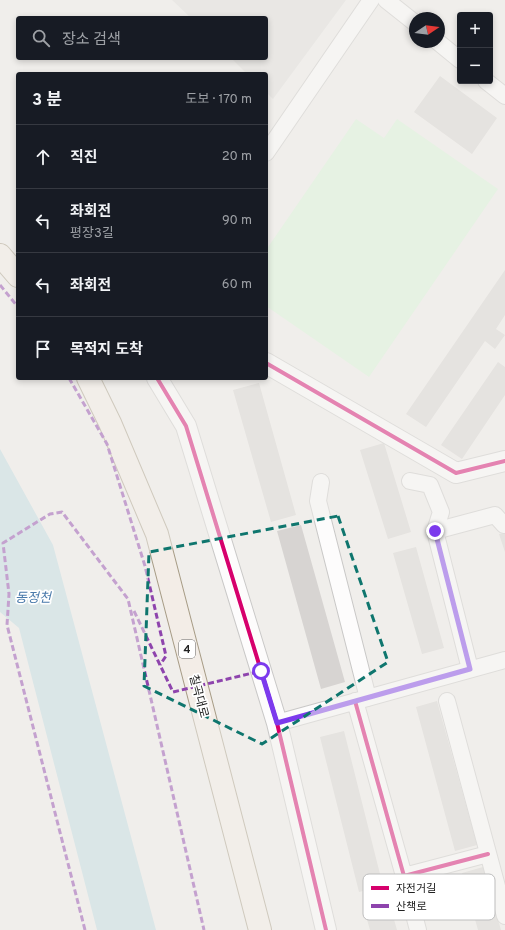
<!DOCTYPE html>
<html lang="ko">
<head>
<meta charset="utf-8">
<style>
	:root { --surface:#171b24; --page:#242831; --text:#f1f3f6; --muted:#9ea1a6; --line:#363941 }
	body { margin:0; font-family:Overpass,"Noto Sans KR",sans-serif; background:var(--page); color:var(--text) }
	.controls { position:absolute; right:12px; top:12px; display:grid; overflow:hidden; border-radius:4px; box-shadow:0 2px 6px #0003 }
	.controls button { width:36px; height:36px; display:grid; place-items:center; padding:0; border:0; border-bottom:1px solid var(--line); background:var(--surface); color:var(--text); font:20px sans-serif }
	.compass { position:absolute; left:409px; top:12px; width:36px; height:36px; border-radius:50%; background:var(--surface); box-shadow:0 2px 6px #0003; rotate:77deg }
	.stop { position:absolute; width:12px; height:12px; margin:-9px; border:3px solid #7c3aed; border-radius:50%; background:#fff }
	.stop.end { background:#7c3aed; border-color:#fff; box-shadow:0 1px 4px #0008 }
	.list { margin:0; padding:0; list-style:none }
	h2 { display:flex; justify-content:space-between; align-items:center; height:52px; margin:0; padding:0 16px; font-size:17px }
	h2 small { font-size:13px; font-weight:400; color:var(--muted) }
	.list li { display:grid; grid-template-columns:26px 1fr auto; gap:12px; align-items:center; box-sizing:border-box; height:64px; padding:0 16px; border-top:1px solid var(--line) }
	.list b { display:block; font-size:15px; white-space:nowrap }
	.list p { margin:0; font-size:13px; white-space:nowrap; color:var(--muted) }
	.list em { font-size:13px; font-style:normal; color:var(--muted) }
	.icon { flex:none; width:22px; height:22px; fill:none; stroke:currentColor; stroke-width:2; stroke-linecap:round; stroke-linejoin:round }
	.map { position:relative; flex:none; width:505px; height:930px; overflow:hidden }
	.search { position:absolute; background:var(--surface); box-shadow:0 2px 6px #0003; left:16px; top:16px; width:252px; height:44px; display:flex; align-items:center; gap:10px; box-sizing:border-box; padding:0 14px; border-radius:4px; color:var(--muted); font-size:15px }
	.panel { position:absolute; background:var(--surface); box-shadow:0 2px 6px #0003; left:16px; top:72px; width:252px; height:308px; border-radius:4px }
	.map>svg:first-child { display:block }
	.residential { fill:#dfdedc }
	.park { fill:#daf5da }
	.water { fill:#bfdbe3 }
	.building { fill:#d7d4d2 }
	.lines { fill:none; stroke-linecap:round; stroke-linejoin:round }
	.minor-casing { stroke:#c9c8c7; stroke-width:18 }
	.tertiary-casing { stroke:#c9c8c7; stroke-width:22 }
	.primary-casing { stroke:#a79c86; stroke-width:24 }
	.minor { stroke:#fdfcfc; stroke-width:16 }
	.tertiary { stroke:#fdfcfc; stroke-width:20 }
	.primary { stroke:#f3ede7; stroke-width:22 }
	.quiet { stroke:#8e44ad; stroke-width:3; stroke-dasharray:6 3; stroke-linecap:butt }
	.cycleway-casing { stroke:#fff; stroke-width:6 }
	.cycleway { stroke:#d6006c; stroke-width:4 }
	.route { stroke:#7c3aed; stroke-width:5 }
	.marked { fill:none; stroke:#0f766e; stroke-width:3; stroke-dasharray:8 5; stroke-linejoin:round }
	.labels { text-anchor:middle; stroke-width:3.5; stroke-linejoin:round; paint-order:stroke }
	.shield { fill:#fff; stroke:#646464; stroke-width:1 }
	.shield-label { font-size:11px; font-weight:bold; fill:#222 }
	.street-label { font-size:12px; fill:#222; stroke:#fff }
	.water-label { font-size:13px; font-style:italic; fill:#4a7aab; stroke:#fff }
	.key { fill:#fff; stroke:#bdbdbd; stroke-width:1 }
	.key-label { font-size:11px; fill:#222 }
</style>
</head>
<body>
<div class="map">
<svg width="505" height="930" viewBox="0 0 505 930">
	<rect width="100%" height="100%" fill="#f0eeeb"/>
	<path class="residential" d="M172 0H346L273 99 266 92V74H247L231 58H266V18H191Z"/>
	<path class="park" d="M356 119 384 138 397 119 498 189 369 377 266 306V250Z"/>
	<path class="water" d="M0 449 53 545 156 930H97L19 628 0 612Z"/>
	<path class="building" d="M440 76 497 118 472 154 414 112Z
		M505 270V315L496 329 505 335 495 349 485 341 426 427 406 414Z
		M498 362 505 367V395L462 459 441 445Z
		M259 383 296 515 271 522 233 390Z
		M384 443 411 532 388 539 360 450Z
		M301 525 345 682 321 689 277 531Z
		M505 533V552L499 534Z
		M416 547 444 648 422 654 393 553Z
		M437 701 477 845 455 851 416 707Z
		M344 731 383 886 359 892 320 737Z
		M483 867 501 930H478L462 873Z
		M391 909 397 930H370L366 916Z"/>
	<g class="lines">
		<defs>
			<path id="minor" d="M386 0 415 23
				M438 42 460 60
				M486 81 505 96
				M266 153 371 0
				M410 481 430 485 441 512 435 531
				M321 482 318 501 368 698
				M470 669 435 531 495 515 504 525
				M355 701 404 876 488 854
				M447 701 505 916
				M277 723 505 660
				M404 876 418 930"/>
			<path id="tertiary" d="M266 363 456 473 505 461
				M157 378 186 426 277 723 326 930"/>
			<path id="primary" d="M0 255 18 276
				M88 378 110 423 157 534 260 930"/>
		</defs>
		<use href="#minor" class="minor-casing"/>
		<use href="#tertiary" class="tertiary-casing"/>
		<use href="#primary" class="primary-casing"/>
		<use href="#minor" class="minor"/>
		<use href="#tertiary" class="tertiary"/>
		<use href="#primary" class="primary"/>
		<path class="quiet" d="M0 285 18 307
			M69 378 107 444 145 566 166 656 160 665
			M134 611 173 692 261 671
			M85 930 7 625 9 594 3 543 50 514 62 512 128 599 204 930"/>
		<defs>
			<path id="cycleway" d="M266 363 456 473 505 461
				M157 378 186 426 277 723 326 930
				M355 701 404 876 488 854"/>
		</defs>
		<use href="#cycleway" class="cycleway-casing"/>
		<use href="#cycleway" class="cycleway"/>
	</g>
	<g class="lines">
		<path class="route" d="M261 671 277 723 470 669 435 531"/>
	</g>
	<path d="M0 0H505V930H0ZM338 516 388 662 262 744 144 686 149 552Z" fill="#f0eeeb" fill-opacity=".55" fill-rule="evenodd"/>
	<path class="marked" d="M338 516 388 662 262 744 144 686 149 552Z"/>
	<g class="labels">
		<rect class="shield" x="179" y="640" width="16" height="18" rx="3"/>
		<g class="shield-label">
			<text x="187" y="653">4</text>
		</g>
		<g class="street-label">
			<text transform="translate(199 696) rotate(75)" y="4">칠곡대로</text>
		</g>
		<g class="water-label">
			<text x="33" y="602">동정천</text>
		</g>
	</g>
	<rect x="363" y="874" width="132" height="46" rx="6" class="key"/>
	<rect x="371" y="886" width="18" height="4" fill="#d6006c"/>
	<rect x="371" y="904" width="18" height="4" fill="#8e44ad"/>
	<g class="key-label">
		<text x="396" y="892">자전거길</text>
		<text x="396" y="910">산책로</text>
	</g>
</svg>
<div class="controls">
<button>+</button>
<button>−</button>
</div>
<svg class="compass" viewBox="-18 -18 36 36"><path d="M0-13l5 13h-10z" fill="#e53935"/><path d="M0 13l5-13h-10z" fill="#9ea1a6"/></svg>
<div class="stop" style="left:261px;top:671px"></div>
<div class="stop end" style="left:435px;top:531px"></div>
<div class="search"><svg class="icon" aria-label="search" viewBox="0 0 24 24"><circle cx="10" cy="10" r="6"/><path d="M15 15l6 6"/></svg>장소 검색</div>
<section class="panel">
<h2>3 분<small>도보 · 170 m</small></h2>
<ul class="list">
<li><svg class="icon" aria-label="ahead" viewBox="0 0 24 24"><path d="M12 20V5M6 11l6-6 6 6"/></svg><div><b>직진</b></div><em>20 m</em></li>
<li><svg class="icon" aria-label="left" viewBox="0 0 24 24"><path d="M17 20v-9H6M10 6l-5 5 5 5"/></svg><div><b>좌회전</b><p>평장3길</p></div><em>90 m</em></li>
<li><svg class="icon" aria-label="left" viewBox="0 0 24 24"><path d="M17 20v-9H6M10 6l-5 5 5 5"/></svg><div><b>좌회전</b></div><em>60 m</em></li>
<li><svg class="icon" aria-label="arrive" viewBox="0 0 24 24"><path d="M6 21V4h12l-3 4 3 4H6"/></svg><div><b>목적지 도착</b></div></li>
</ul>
</section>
</div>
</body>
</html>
